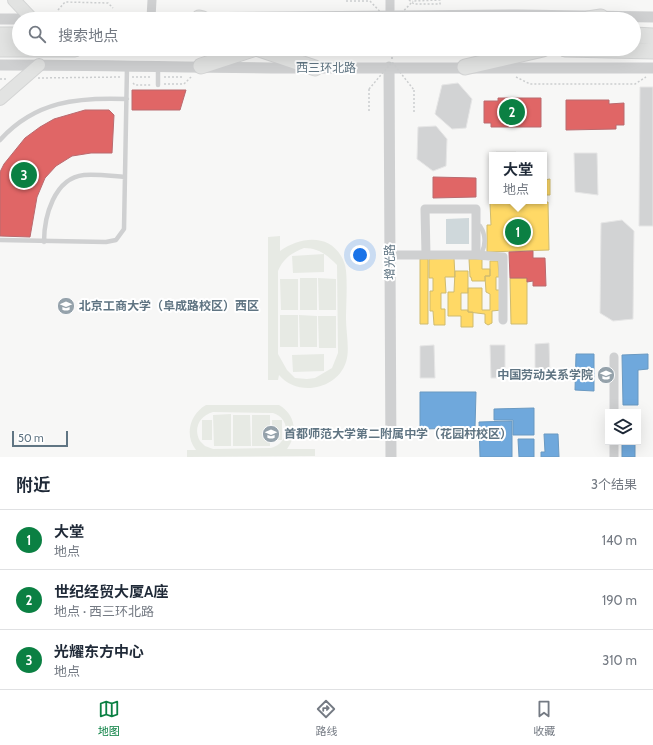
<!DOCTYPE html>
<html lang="zh">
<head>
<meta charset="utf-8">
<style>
	:root { --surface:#fff; --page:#f2f2f3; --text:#1f2937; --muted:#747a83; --line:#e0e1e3; --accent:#0b8043 }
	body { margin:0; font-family:Cabin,"Noto Sans SC",sans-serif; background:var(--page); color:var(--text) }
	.controls { position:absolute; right:12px; bottom:12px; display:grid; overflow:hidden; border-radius:0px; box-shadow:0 4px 16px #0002 }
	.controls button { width:36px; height:36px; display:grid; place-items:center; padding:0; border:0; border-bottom:1px solid var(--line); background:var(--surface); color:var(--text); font:20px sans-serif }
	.scale { position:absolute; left:12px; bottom:10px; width:56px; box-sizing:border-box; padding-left:4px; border:2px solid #607583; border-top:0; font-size:11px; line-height:14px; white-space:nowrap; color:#607583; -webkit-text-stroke:3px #fff; paint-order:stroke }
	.you { position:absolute; left:360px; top:255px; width:14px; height:14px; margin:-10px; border:3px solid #fff; border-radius:50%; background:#1a73e8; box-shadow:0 0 0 6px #1a73e833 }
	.badge { display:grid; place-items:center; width:26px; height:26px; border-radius:50%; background:var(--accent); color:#fff; font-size:13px; font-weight:700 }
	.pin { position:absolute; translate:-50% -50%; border:2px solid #fff; box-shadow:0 1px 4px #0006 }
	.popup { position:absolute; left:489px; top:152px; width:58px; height:52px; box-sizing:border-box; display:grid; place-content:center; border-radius:0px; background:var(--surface); filter:drop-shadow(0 1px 3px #0005); font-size:13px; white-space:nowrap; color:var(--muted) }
	.popup b { font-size:15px; color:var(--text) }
	.popup::after { content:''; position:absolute; left:50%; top:100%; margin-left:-8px; border:8px solid transparent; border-top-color:var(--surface) }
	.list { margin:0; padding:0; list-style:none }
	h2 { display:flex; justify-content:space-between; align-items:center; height:52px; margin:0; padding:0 16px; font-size:17px }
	h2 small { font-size:13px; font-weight:400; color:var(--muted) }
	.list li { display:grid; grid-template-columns:26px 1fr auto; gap:12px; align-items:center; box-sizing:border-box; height:60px; padding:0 16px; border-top:1px solid var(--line) }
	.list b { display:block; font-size:15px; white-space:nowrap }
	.list p { margin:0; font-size:13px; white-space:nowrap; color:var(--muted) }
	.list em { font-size:13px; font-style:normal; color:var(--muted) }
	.icon { flex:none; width:22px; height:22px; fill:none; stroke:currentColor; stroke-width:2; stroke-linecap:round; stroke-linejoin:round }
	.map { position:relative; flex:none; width:653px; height:457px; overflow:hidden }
	.search { position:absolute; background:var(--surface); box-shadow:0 4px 16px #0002; left:12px; right:12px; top:12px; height:44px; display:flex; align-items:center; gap:10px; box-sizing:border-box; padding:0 14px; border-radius:22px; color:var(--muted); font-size:15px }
	.sheet { height:232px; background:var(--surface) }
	nav { display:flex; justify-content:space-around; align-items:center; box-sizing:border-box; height:56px; border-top:1px solid var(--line); background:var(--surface); font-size:11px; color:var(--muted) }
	nav a { display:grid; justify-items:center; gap:2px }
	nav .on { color:var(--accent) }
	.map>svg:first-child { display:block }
	.green { fill:#e7eae4; fill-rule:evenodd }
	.water { fill:#cfd8db }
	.homes { fill:#ffd966; stroke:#cfbb6f }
	.shops { fill:#e06666; stroke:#ba6a6f }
	.schools { fill:#6fa8dc; stroke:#6a99c1 }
	.building { fill:#d2d3d4; stroke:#e6e6e6 }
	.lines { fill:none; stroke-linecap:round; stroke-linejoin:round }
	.secondary-casing { stroke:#d4d5d5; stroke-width:14 }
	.trunk-casing { stroke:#d4d5d5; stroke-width:17 }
	.path { stroke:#cccecf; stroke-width:1.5; stroke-dasharray:2 2; stroke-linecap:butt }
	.service { stroke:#cfd0d1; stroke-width:4.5 }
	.minor { stroke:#cfd0d1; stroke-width:9 }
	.tertiary { stroke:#cfd0d1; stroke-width:11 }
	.secondary { stroke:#e2e3e2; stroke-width:12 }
	.trunk { stroke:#e2e3e2; stroke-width:15 }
	.path-bridge { stroke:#cccecf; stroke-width:1.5; stroke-dasharray:2 2; stroke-linecap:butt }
	.labels { text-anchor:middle; stroke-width:4; stroke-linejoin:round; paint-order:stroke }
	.street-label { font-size:12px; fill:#607583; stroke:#fff }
	.poi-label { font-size:12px; font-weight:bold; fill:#607583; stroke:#fff; text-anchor:start }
</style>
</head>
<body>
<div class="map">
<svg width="653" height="457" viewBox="0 0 653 457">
	<rect width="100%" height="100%" fill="#f7f7f6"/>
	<path class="green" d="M280 236V251C302 235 335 233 345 265 348 276 346 306 346 319 346 332 350 350 346 362 337 390 297 397 279 375L278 380H268V237ZM304 248C319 248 327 255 337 265L338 353 332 368 315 378 307 379 295 378 287 370 278 354V271C283 259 291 253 304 248Z
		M324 254V272L293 273 292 256Z
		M300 278H317V310H300Z
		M318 278 336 279V310H319Z
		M280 279H298V310H281Z
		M280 315H298V347H280Z
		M299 315 317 316V347H300Z
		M318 316H336V348H319Z
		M324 354V371L293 372 292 355Z
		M206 405H279C296 415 298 434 287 449H315V456L187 457V450H196C184 435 190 414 206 405ZM213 412 273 413C292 419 289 443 271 448L213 449 205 446 200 441C193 429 199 416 213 412Z
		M231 414V446H214L213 415Z
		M233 415H250L251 446H233Z
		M252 415H270V446H252Z
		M202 420H212V440H202Z
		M272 420H282V440H272Z"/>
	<path class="water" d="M469 218V244H446V219Z"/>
	<path class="homes" d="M550 179V195H544V180Z
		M548 202 549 250 487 252V225H491L490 203Z
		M454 258 455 277H445L446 293H441V309H445V325H434L433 311H430V291H433V278H429V259Z
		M420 259H428V324H420Z
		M469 259H482V269H490V276H485V281H472L471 277H470Z
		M490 261H498L499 277H496V290H500L501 310 492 311V323L488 325 485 323V314L468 312V288H482V310H490V294L486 292 485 276H490Z
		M455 271H468V293H461V310H468V312H473V327H461V316H448V292H454Z
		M510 278H527V324H511Z"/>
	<path class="shops" d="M132 90H186L180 110H132Z
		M498 98H541V127H491V123H484V101H498Z
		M566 100H609V104L624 103V125H616V129L566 130Z
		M85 110H109L114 115 112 153H91L72 156 56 166 45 178 37 197 30 237 0 236V172L4 164 25 138 40 127 54 119Z
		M433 177 476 178V197L433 198Z
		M533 251V258H545L546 286H533V281L527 282V278H510L509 252Z"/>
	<path class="schools" d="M576 354H594V391L575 390Z
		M648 354V369L638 370V405H623L622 355Z
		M420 392H476L475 428 420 429Z
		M534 408V435H513V420H494V409Z
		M512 421V457H480L479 422Z
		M544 434H558L559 457H541V452H545Z
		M518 439H534V457H519Z
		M622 442H635V457H622Z"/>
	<path class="building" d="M458 83 472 99 466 128 452 129 435 114 442 85Z
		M640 87H653V226H639Z
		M436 126 447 139 446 166 433 171 417 159 418 127Z
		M496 152H516V155H496Z
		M574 153H597L598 195 575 192Z
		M622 220 634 231 633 319 613 321 600 313 601 223Z
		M549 343 550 376H535V344Z
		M434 345 435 378H420V346Z
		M490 345H505V378H491Z"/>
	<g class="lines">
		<defs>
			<path id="secondary" d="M14 0 32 19
				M0 99 39 65"/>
			<path id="trunk" d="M199 18 203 19
				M588 19 601 17
				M0 35H19
				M634 35 653 36
				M0 49H75
				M259 49 315 68
				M565 49 653 51
				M201 66 253 49
				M465 67 543 49"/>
		</defs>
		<use href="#secondary" class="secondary-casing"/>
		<use href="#trunk" class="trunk-casing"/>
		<path class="path" d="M409 0 414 4H440V0L413 1
			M346 1H370
			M58 10 65 2 108 3 113 8
			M392 49V59
			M132 77H152
			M164 77H182
			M516 77 530 84H635L646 77
			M38 78 122 77
			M0 79H8
			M133 83 135 85H152
			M164 84H184L192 76
			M369 89V112
			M414 112V90"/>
		<path class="service" d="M158 67V85
			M0 140C35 101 78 97 127 99
			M476 225 480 226C486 235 486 243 482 252L478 254
			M0 240 106 242 116 240 124 229 127 67
			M44 242C44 217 54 178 84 175 98 174 111 176 125 177"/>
		<path class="minor" d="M390 0V15
			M151 18 152 0
			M390 255H476V209H425L426 255
			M476 255 503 257V320
			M614 357V412
			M614 442V457"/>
		<path class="tertiary" d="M0 19H19
			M42 19 518 15 653 17
			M0 65C105 65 210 68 315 68 428 69 540 67 653 68
			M389 67 391 457"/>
		<use href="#secondary" class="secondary"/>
		<use href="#trunk" class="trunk"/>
		<path class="path-bridge" d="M370 1 387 19
			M396 19 413 1
			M369 89 392 62 414 90"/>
	</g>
	<defs>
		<symbol id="university-disc" viewBox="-11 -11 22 22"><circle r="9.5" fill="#95a2ab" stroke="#fff"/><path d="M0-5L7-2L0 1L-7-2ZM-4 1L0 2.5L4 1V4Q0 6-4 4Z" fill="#fff"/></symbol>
		<symbol id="school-disc" viewBox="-11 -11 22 22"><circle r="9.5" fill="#95a2ab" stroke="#fff"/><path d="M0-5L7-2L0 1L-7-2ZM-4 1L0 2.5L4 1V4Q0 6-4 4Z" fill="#fff"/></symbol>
	</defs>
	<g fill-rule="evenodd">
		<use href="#university-disc" x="56" y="296" width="20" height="20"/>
		<use href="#university-disc" x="596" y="365" width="20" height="20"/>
		<use href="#school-disc" x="261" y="424" width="20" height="20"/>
	</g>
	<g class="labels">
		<g class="street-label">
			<text x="326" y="72">西三环北路</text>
			<text transform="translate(390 262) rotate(-90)" y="4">增光路</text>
		</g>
		<g class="poi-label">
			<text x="79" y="310">北京工商大学（阜成路校区）西区</text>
			<text x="593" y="379" text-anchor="end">中国劳动关系学院</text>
			<text x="284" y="438">首都师范大学第二附属中学（花园村校区）</text>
		</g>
	</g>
</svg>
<div class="controls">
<button><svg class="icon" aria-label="layers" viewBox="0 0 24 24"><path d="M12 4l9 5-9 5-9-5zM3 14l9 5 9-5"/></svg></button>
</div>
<div class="scale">50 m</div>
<div class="you"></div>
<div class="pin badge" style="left:518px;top:232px">1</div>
<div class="popup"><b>大堂</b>地点</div>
<div class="pin badge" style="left:512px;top:112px">2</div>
<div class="pin badge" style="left:24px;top:175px">3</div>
<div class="search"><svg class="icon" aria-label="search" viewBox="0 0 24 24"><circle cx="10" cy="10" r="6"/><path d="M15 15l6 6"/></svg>搜索地点</div>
</div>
<section class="sheet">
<h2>附近<small>3个结果</small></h2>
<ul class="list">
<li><span class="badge">1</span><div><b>大堂</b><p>地点</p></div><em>140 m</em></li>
<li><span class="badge">2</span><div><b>世纪经贸大厦A座</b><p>地点 · 西三环北路</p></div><em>190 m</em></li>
<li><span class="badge">3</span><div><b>光耀东方中心</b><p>地点</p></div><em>310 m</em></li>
</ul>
</section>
<nav>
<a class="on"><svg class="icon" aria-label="map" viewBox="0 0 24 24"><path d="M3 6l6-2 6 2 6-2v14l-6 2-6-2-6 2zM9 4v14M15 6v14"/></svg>地图</a>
<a><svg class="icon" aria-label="directions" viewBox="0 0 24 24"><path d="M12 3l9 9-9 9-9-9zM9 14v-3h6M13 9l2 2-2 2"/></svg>路线</a>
<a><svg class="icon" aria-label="saved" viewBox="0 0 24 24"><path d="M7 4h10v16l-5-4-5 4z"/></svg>收藏</a>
</nav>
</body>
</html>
